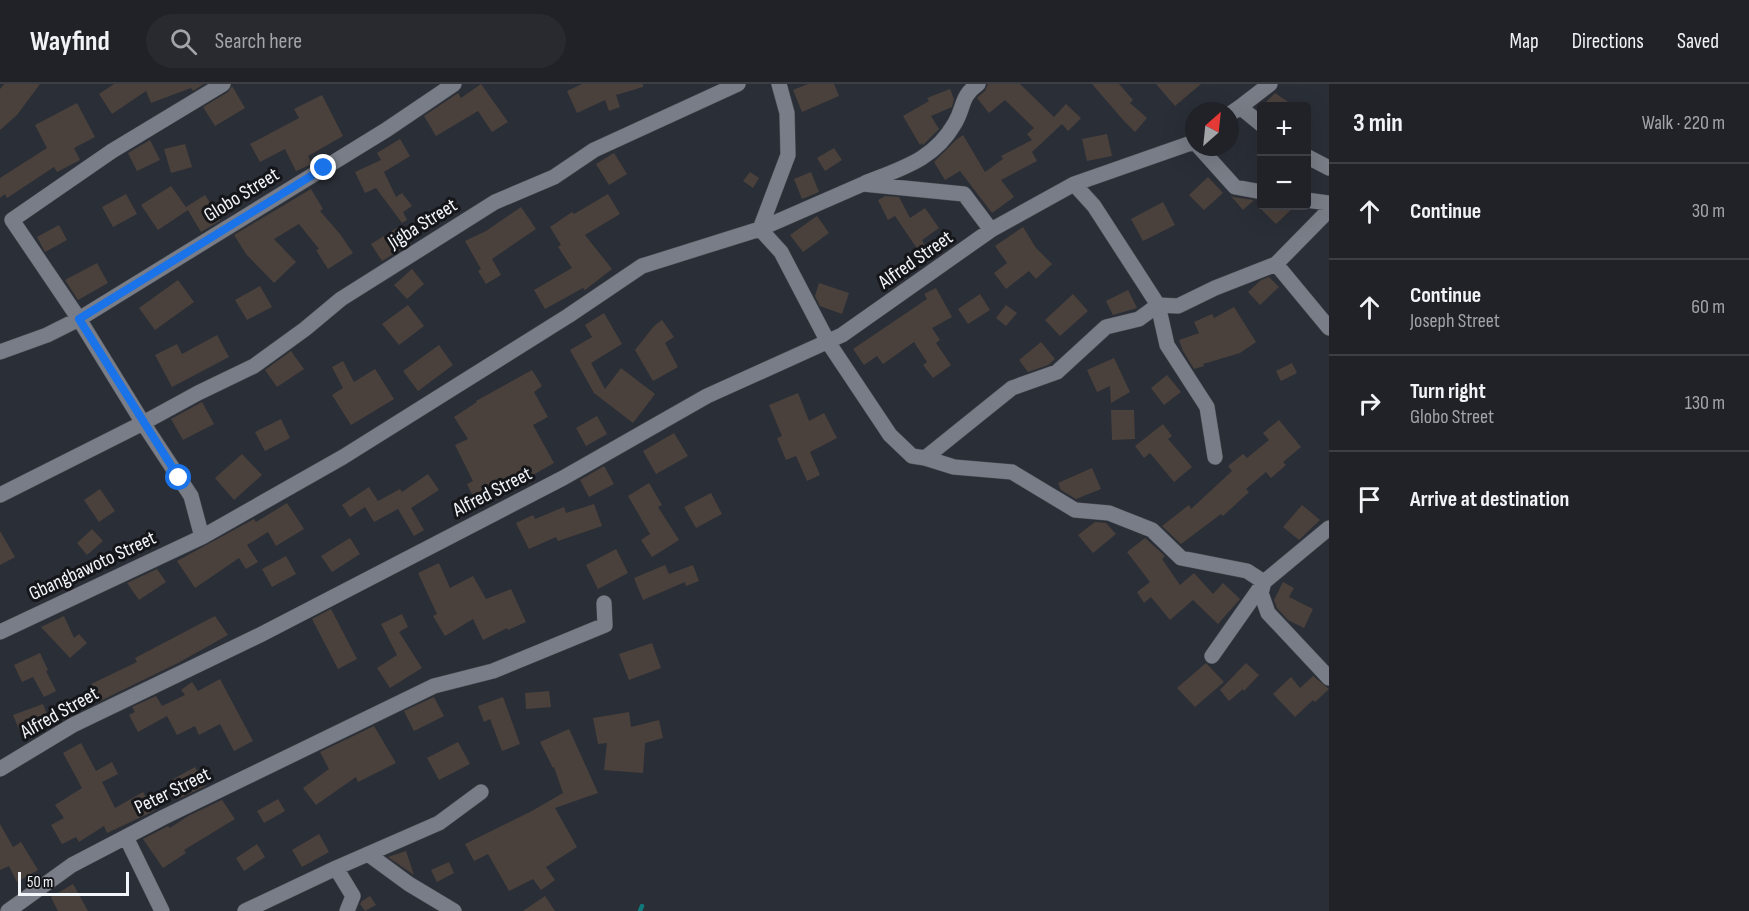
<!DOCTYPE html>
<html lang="en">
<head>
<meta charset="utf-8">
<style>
	:root { --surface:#202228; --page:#282a30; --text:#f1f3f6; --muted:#a2a4a8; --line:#3d3f45 }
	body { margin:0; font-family:"Sofia Sans Condensed",sans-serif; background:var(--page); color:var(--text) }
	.controls { position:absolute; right:18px; top:18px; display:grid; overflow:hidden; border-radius:6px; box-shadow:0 6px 24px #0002 }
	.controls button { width:54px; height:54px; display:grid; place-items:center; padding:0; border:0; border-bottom:2px solid var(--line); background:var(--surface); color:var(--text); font:30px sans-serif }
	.compass { position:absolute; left:1185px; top:18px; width:54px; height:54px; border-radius:50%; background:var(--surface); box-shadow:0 6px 24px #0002; rotate:27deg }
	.scale { position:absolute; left:18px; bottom:15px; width:111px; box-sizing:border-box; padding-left:6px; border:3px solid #f2f5fa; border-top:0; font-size:16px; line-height:21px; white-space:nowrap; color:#f2f5fa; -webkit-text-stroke:4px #14161a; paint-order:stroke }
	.stop { position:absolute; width:18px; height:18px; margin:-14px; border:4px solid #1a73e8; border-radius:50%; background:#fff }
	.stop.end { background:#1a73e8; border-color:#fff; box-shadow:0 2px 6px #0008 }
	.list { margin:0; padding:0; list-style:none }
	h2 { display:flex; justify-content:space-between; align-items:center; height:78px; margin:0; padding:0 24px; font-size:26px }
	h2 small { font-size:20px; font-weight:400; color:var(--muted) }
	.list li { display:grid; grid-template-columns:39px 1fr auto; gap:18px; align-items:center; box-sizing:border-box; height:96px; padding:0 24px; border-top:2px solid var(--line) }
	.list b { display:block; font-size:22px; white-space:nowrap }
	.list p { margin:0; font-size:20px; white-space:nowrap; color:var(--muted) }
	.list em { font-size:20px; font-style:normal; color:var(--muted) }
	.icon { flex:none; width:33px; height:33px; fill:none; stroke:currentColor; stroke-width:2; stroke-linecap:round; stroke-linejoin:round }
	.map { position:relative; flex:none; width:1329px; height:827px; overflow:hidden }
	header { display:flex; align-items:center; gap:36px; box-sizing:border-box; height:84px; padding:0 30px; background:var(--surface); border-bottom:2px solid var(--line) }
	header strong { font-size:28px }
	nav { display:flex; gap:33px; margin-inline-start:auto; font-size:21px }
	.search { width:420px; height:54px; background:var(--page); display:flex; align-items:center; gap:15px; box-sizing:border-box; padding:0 21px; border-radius:33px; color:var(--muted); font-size:22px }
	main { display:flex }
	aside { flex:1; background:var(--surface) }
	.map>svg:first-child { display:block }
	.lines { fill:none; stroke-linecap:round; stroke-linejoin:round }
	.stream { stroke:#11777a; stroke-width:4.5 }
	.building { fill:#4b413c }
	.minor-casing { stroke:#494c52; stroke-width:16 }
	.minor { stroke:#797d87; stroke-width:15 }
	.route { stroke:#1a73e8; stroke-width:8 }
	.labels { text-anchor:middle; stroke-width:6; stroke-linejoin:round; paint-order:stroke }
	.street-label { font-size:20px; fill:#f2f5fa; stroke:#14161a }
</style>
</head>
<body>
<header>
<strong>Wayfind</strong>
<div class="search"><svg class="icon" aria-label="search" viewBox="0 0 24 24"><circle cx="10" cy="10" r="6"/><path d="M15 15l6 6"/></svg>Search here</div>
<nav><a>Map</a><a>Directions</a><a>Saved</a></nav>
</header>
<main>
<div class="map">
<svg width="1329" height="827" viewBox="0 0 1329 827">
	<rect width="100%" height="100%" fill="#2a2e36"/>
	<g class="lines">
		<path class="stream" d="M640 827 642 822"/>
	</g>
	<path class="building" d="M4 0H40L17 31 0 46V5Z
		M114 0H204L193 7 191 4 151 19 146 7 112 30 99 10Z
		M481 0 508 38 492 48 478 27 436 52 424 32 458 9 461 14Z
		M582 0H643V3L616 11 620 23 609 27 605 16 577 29 567 7Z
		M808 0H834L839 12 802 28 793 6Z
		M988 0H1020L1054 33 1066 20 1081 34 1068 47 1062 40 1032 68 1037 77 1001 96 1014 113 992 129 960 87 945 96 934 78 956 56 963 51 985 88 1003 75 1001 72 1032 56 1027 50 1034 44 1005 16 989 29 977 14 985 7Z
		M1092 0H1119L1133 16 1130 19 1147 34 1135 48 1124 37Z
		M1156 0H1201L1175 22Z
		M232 2 245 24 215 42 203 23 228 8Z
		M950 5 954 15 952 23 931 32 939 45 923 61 922 59 920 61 903 32 929 17 927 14Z
		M1275 9 1294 22H1262Z
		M322 11 343 52 308 72 312 80 296 87 285 65 260 78 250 60 299 34 294 25Z
		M77 19 95 53 74 64 80 76 57 88 54 83 7 114 5 110 0 114V94L47 64 35 41Z
		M1107 50 1112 72 1087 77 1082 55Z
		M400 55 410 72 384 88 396 113 402 109 412 122 403 128 407 136 402 139 376 104 365 109 355 88 381 76 377 69Z
		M150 56 160 76 137 87 128 69Z
		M185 60 192 83 171 89 164 65Z
		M834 64 842 76 825 87 817 74Z
		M614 69 627 90 609 101 596 80Z
		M750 88 759 94 753 104 743 97Z
		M811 88 819 108 802 115 794 95Z
		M1208 93 1223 109 1204 126 1189 111Z
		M171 102 188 126 158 146 141 121Z
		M311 105 323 125 320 127 340 150 353 169 328 185 316 166 319 165 299 140 274 155 296 178 274 199 246 170 234 151Z
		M126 110 137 130 113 143 102 123Z
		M608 110 620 130 585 151 612 185 585 206 583 204 545 225 534 206 572 184 558 163 561 161 550 143 572 128 574 130Z
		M205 111 221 136 201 148 186 123Z
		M1230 111 1233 113 1254 116 1243 126Z
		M885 112 899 113 910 134 925 124 939 144 922 156 925 162 918 166 895 132 888 136 878 116Z
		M1163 118 1175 141 1143 157 1131 135Z
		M1258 122H1295L1276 140Z
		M521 123 536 145 492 175 501 191 486 200 478 187 481 185 465 157 486 147Z
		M817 132 829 149 803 168 790 151Z
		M59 141 67 156 45 168 37 153Z
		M400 142 411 159 382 177 371 160Z
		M1023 143 1036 164 1052 180 1036 195 1029 187 1006 205 994 189 1007 179 995 162Z
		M97 179 108 199 78 216 65 196Z
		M412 185 424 200 407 215 394 201Z
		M1269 193 1279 203 1260 221 1248 208 1261 196Z
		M178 196 194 218 155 246 139 224Z
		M819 199 849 209 842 230 820 222 815 212Z
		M260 202 272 223 247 236 235 216Z
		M936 204 952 233 932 244 940 256 936 259 951 281 933 294 923 281 927 278 914 258 883 280 877 272 864 281 853 265 927 215 924 210Z
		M1128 206 1137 224 1113 231 1106 217Z
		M980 210 990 226 968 240 958 225Z
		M1073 210 1088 227 1060 252 1045 236Z
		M408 221 424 242 399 261 382 240Z
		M1006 221 1017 229 1006 242 996 234Z
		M1234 223 1256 258 1240 269 1203 280 1204 282 1194 285 1183 267 1179 256 1199 249 1194 238 1212 230 1214 234Z
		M604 229 622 260 591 279 605 305 621 284 655 310 633 339 594 309 570 266 592 253 585 241Z
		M662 236 674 253 665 259 678 283 653 297 635 266 654 242Z
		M217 251 229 273 172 303 155 271 177 260 182 270Z
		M1041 258 1055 275 1048 281 1028 288 1019 276Z
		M439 261 453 281 418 307 403 287Z
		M291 267 304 285 277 303 265 286Z
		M1114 274 1130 308 1111 319 1110 302 1097 308 1087 286Z
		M343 277 354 298 375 285 394 315 351 341 332 311 343 304 332 283Z
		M1292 279 1297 289 1281 297 1276 287Z
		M532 286 542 302 534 308 548 333 533 341 554 379 524 396 475 417 467 400 473 397 455 361 468 355 454 333 477 318 476 317Z
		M1167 291 1181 308 1164 321 1151 304Z
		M798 309 809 337 824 329 837 354 810 368 820 391 807 397 796 372 786 376 777 354 782 352 769 321Z
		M202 318 214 340 183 356 171 335Z
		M1111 326H1134L1135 355 1112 356Z
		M597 332 607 350 586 362 576 344Z
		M281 335 290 354 265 367 255 348Z
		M1279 336 1301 363 1283 378 1286 381 1271 394 1266 388 1246 405 1249 408 1223 432 1221 430 1181 460 1162 442 1189 421 1191 425 1232 387 1228 382 1243 370 1247 374 1269 356 1263 349Z
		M1163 340 1172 352 1168 355 1192 383 1174 398 1150 369 1144 374 1135 362Z
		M674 349 688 372 656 390 643 367Z
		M242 370 262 391 234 416 215 394Z
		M604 382 614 400 589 413 580 396Z
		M1092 384 1101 405 1076 415 1061 406 1058 399Z
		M428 390 439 406 411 424 424 446 414 452 398 425 374 438 365 423 350 433 342 421 369 403 378 417 400 405 402 408Z
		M649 399 662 421 658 423 679 456 652 473 641 456 650 450 628 412Z
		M100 405 115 427 99 438 84 416Z
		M711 409 722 430 696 444 684 423Z
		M287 419 304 445 276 462 268 448 247 461 258 478 246 485 239 474 195 504 177 477 254 435 256 438Z
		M594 420 602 442 558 457 556 453 529 465 516 439 533 431 535 435 564 423 566 429Z
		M1302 421 1320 436 1299 456 1283 443Z
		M1095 438 1106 439 1116 450 1093 469 1078 451Z
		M92 445 103 457 87 471 77 459Z
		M0 447 15 473 0 481Z
		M350 454 360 470 332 488 321 472Z
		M1145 454 1165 472 1162 475 1180 501 1194 489 1213 510 1223 499 1240 515 1218 540 1193 516 1170 536 1151 513 1144 519 1137 508 1150 498 1127 468Z
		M616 465 628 489 598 505 586 481Z
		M286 472 296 490 272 503 262 485Z
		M439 479 450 504 473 492 486 515 511 505 526 538 508 546 507 544 483 556 473 535 445 552 433 532 437 530 418 489Z
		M665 481 669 490 693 481 699 497 686 502 685 498 643 516 634 494Z
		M157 485 166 498 139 516 127 499Z
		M1283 498 1294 504 1289 513 1313 525 1304 544 1288 536 1277 524 1274 516Z
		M331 525 357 575 338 585 312 535Z
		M402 530 408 543 399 548 422 584 390 604 377 584 397 571 381 540Z
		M64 532 74 554 79 550 87 559 70 574 41 543Z
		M215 532 228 551 178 579 100 617 91 600 137 578 135 574Z
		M652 559 661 584 629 596 619 570Z
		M40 569 48 586 46 587 56 607 44 613 33 593 22 598 14 581Z
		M1206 579 1224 598 1195 623 1177 604Z
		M1246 579 1259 591 1244 607 1243 605 1229 617 1220 606Z
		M1313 592 1329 605 1315 618 1313 616 1295 633 1273 610 1291 593 1300 604Z
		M220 595 253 657 234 667 220 640 199 651 195 642 177 651 167 632 138 648 129 631 135 628 132 623 156 612 162 622 185 611 181 606 192 598 198 607Z
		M549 607 551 623 526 625 525 609Z
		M434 613 444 632 414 647 404 627Z
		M503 613 520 660 502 667 490 635 484 638 478 622Z
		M43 620 52 643 23 655 13 631Z
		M629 628 631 643 659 636 663 654 645 659 643 689 604 686 607 659 598 660 593 634Z
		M374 642 396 679 358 698 356 693 316 721 303 704 329 685 320 668Z
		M569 645 598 709 555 724 577 763 546 783 555 796 541 806 533 795 509 807 488 770 474 777 465 760 530 728 563 709 554 683 553 684 540 658Z
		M458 658 470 680 439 696 427 674Z
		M81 659 96 687 112 678 118 690 102 698 115 724 143 708 154 727 107 749 104 742 79 758 76 753 62 760 51 741 64 734 55 721 82 704 63 669Z
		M195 683 206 702 178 715 168 698Z
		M278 715 285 727 264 739 257 727Z
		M222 716 235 735 184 766 186 769 163 784 143 755 168 742 170 744 188 732Z
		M0 740 13 763 21 758 38 786 17 798 9 782 0 786Z
		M319 750 329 768 302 783 292 766Z
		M257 760 265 773 244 787 236 774Z
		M406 767 414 791 388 773Z
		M449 778 454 789 437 798 431 786Z
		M73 800 88 827H58L51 813Z
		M370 812 376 821 365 827 360 820 362 817Z
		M545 812 555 827H523Z"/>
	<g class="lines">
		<defs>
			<path id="minor" d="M223 0 112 67 12 136 79 235 143 339 198 309 254 282 305 245 341 215 495 118 554 93 594 66 738 0
				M1240 23 1270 0
				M1230 30 1240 23 1262 41
				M1199 63 1235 103 1262 108
				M1306 72 1329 84
				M865 99C902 84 934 76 955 39 965 22 960 13 978 0
				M1074 100 1094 122 1158 221 1178 222 1215 204 1276 180 1329 244
				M1306 116 1329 119
				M760 145 781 168 828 258 890 351 912 372 925 374 1012 304 1057 288 1106 243 1139 235 1158 221 1167 261 1207 323 1215 373
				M760 145 788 71 787 29 779 0
				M1276 180 1329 126
				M0 268 47 251 79 235 386 46 454 0
				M925 374 954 383 1012 388 1075 426 1109 429 1152 446 1181 474 1247 487 1264 498 1212 572
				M0 411 143 339 191 412 202 453 343 373 568 232 642 182 760 145 863 100 964 110 991 146 1074 100 1194 58
				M1329 444 1264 498 1261 509 1268 529 1329 594
				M0 548 202 453
				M0 685 73 641 260 551 563 394 707 312 842 251 991 146
				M126 753 162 827
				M368 770 409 800 454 827
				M336 784 353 812 347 827
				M8 827 72 781 164 733 434 602 493 587 605 541 604 519
				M245 827 336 784 439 739 481 708"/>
		</defs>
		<use href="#minor" class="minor-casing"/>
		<use href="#minor" class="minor"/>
	</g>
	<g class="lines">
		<path class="route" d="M179 394 79 235 324 84"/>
	</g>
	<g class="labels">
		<g class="street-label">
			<text transform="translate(241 110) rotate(-32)" y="7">Globo Street</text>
			<text transform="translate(422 139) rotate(-32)" y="7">Jigba Street</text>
			<text transform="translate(915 175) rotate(-35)" y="7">Alfred Street</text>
			<text transform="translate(492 407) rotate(-27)" y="7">Alfred Street</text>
			<text transform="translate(92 481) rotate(-25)" y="7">Gbangbawoto Street</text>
			<text transform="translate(59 628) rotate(-29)" y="7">Alfred Street</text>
			<text transform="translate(172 706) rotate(-26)" y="7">Peter Street</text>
		</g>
	</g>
</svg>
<div class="controls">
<button>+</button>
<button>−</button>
</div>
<svg class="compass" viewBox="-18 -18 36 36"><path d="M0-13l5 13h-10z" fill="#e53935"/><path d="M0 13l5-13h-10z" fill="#a2a4a8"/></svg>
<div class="scale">50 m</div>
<div class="stop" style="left:179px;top:394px"></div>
<div class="stop end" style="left:324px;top:84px"></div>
</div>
<aside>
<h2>3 min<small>Walk · 220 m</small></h2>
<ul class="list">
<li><svg class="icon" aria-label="ahead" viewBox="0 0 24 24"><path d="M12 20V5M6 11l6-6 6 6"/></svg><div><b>Continue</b></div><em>30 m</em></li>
<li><svg class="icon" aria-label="ahead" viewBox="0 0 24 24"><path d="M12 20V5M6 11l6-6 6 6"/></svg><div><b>Continue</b><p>Joseph Street</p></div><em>60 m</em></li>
<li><svg class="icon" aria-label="right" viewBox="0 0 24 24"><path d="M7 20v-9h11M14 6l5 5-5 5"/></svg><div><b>Turn right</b><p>Globo Street</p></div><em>130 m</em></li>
<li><svg class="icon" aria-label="arrive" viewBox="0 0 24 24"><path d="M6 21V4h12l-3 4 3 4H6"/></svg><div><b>Arrive at destination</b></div></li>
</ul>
</aside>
</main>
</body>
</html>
